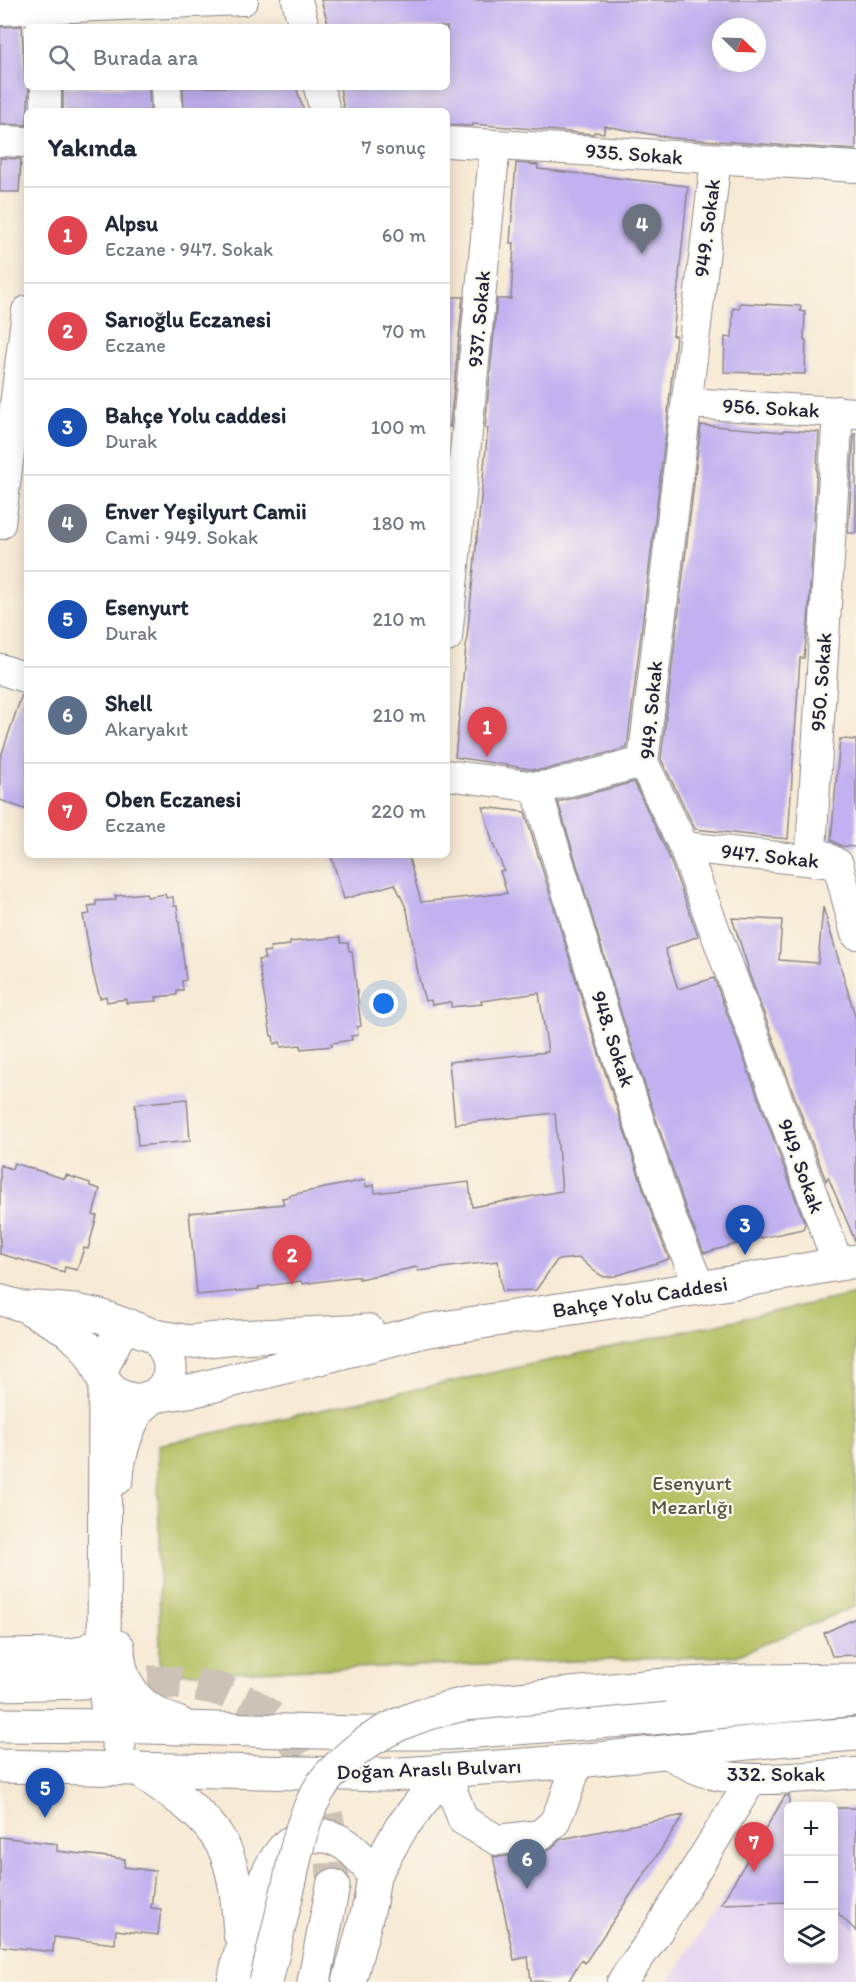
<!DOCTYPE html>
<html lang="tr">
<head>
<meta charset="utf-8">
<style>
	:root { --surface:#fff; --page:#f2f2f3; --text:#1f2937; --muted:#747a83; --line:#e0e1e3; --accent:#b5179e }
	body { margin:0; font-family:Itim,sans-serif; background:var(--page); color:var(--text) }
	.controls { position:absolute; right:18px; bottom:18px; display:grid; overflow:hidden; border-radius:9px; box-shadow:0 3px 15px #0003 }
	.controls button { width:54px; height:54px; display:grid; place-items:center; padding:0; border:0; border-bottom:2px solid var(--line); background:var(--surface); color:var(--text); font:30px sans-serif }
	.compass { position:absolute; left:712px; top:18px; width:54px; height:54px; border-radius:50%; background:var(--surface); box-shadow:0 3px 15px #0003; rotate:113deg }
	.you { position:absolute; left:384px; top:1004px; width:21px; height:21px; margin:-15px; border:4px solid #fff; border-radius:50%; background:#1a73e8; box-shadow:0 0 0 9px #1a73e833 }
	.badge { display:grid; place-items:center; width:39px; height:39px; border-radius:50%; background:var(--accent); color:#fff; font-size:20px; font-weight:700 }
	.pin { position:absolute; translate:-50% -50px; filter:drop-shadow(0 2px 3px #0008) }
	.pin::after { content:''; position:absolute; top:32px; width:21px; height:18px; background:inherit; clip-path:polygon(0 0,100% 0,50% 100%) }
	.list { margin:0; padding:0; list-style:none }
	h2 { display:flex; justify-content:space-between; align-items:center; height:78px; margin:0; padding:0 24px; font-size:26px }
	h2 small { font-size:20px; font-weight:400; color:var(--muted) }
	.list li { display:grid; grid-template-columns:39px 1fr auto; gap:18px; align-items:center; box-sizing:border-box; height:96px; padding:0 24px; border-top:2px solid var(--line) }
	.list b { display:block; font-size:22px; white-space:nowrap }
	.list p { margin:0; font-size:20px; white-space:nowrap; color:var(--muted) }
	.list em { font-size:20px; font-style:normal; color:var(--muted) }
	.icon { flex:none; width:33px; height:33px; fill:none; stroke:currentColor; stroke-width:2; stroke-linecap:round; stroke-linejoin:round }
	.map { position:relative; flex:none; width:856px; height:1982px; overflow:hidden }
	.search { position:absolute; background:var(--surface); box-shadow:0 3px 15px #0003; left:24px; top:24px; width:426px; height:66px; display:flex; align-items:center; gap:15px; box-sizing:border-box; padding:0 21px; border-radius:9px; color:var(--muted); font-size:22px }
	.panel { position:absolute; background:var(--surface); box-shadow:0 3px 15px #0003; left:24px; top:108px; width:426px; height:750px; border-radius:9px }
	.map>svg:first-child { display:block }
	.built { fill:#e4d3f2 }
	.green { fill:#b2bf61; stroke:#6a704e; stroke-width:1.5 }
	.building { fill:#c1b1f0; fill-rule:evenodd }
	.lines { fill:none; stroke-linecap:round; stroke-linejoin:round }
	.highway-tunnel { stroke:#ccc2b6; stroke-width:33; stroke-dasharray:33 16; stroke-linecap:butt }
	.minor-casing { stroke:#8c8688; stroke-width:32 }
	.major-casing { stroke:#8c8688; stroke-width:35 }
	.highway-casing { stroke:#8c8688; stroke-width:35 }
	.minor { stroke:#fff; stroke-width:30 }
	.major { stroke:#fff; stroke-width:33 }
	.highway { stroke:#fff; stroke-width:33 }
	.highway-bridge-casing { stroke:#8c8688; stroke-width:35; stroke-linecap:butt }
	.highway-bridge { stroke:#fff; stroke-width:33 }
	.labels { text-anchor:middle; stroke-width:4.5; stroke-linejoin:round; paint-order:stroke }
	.street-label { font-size:21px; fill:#22223b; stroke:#fbf7ec }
	.park-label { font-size:21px; fill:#545948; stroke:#fbf7ec }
</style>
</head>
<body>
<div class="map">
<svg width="856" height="1982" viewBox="0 0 856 1982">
	<rect width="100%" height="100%" fill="#fbf7ec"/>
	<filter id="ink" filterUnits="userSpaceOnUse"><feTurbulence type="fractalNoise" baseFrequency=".0167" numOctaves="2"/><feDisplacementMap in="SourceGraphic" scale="12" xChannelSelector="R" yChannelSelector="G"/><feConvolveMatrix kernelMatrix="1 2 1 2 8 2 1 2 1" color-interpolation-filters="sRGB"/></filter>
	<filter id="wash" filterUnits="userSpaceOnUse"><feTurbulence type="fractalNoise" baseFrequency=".008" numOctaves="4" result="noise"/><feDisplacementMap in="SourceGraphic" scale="24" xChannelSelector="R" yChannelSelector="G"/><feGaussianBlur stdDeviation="1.35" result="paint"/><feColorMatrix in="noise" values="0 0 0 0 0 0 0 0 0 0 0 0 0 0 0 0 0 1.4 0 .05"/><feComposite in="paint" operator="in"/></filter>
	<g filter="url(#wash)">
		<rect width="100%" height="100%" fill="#f7ead5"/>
		<path class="built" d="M788 1903V1960H834V1910L856 1932V1982H668L720 1904Z"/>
		<path class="green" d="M856 1294V1606L736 1656 160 1674 158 1445Z"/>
		<g id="blocks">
			<path class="building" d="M321 0H856V150L672 138 604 126V133L594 132 593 134 473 124V126L447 125V111H344L340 87H447V27H329ZM721 27H757V63H721Z
				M22 26 25 83 29 87 27 125 0 124V27Z
				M63 87H149L150 111H63Z
				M183 87H296L304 111H184Z
				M0 158 21 159 19 192H0Z
				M516 163 538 165V169L688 186 673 336H676L667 422 627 748 547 769 537 770 455 757 488 428H485L497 299H511L514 243H510Z
				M447 297H463L450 427 447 426Z
				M740 303 801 306 800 311 805 312 804 340H806L805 374 724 372 725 337 732 338 733 308 739 309Z
				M701 425 784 432V430L819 432 808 624 804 658H800L788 839 695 829 661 759Z
				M854 434H856V533H848Z
				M22 694 27 695V810L0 800V759Z
				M840 739 856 740V847L841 846 831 840Z
				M634 782 668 854 698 936 665 949 678 989 714 978 805 1224 803 1229 751 1240 704 1253 686 1210 622 1016 558 802Z
				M483 807 525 812 590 1026 654 1221 669 1259 615 1276 604 1277 594 1271 580 1258 557 1260 536 1290 502 1291 498 1261 418 1271 417 1267 359 1279V1277H353L302 1284 301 1281 258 1287 259 1289 197 1295 189 1213 284 1204 282 1198 290 1197V1195L365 1180 366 1187 374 1185 375 1193 469 1182 472 1207 562 1191 555 1113 455 1124 449 1062 548 1052 539 993 481 1001 482 1004 451 1007V1002L432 1005 431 1000 425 1001 419 979 407 910 395 884 344 899 331 855H408L421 902 507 893 500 871 504 870 493 844Z
				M146 893 147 897 165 894 166 898 173 897 174 906H177L186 980 182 981 183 990H177V995L156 997 157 1001 126 1003V999L107 1002 106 996 100 998 93 973 83 915 90 914 88 906 96 905V901L116 900 115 896Z
				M823 907 856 1019V1243L828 1177 826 1181 747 968 748 967 732 918 782 920 779 960 818 963Z
				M340 937 341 943H348L349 951H352L361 1026 357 1027 358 1035 351 1036 352 1040 331 1043 332 1046 301 1049V1045L281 1047 280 1042 274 1044 273 1036H271L258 960 265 959 263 952 271 951 270 947 290 945V942Z
				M187 1099 190 1141 138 1146 135 1104Z
				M14 1163 65 1179 66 1175 90 1183V1186L100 1189 93 1215 97 1216 88 1249 84 1248 77 1270 65 1267 64 1272 0 1254V1165L12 1169Z
				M856 1618V1655L832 1656 824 1633Z
				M789 1795V1902L721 1904 785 1796Z
				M834 1808H856V1931L834 1909Z
				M684 1815 585 1963 581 1960 568 1982 531 1981 528 1957 514 1960 493 1856 499 1857 542 1852 551 1848 561 1839Z
				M0 1837 57 1844V1851L125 1859 124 1867 155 1871 151 1908 161 1909 158 1935 116 1930 115 1944 54 1937 53 1952 0 1946Z"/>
		</g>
	</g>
	<g filter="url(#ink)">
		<use href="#blocks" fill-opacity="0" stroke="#8c8688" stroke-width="1.5"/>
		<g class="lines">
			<path class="highway-tunnel" d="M99 1682C137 1682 176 1680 214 1688 224 1690 234 1696 243 1700 317 1735 333 1812 333 1886"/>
			<defs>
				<path id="minor" d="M297 0 304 27
					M0 10 243 0
					M46 87V111
					M166 87 167 111
					M319 87 325 111
					M0 141 27 142
					M447 142 856 167
					M716 159 643 762 684 847 838 1264
					M687 403 856 413
					M838 411 811 849 838 864 856 934
					M0 524 27 311
					M447 637 495 145
					M0 669 27 678
					M447 775 536 787 550 786 643 762
					M536 787 606 1021 670 1216 700 1288
					M684 847 833 863
					M0 1300 29 1308
					M665 1752C677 1758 689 1767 702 1771 746 1786 810 1776 856 1773
					M445 1771 463 1820 497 1840 540 1835 554 1823 564 1801 578 1761
					M622 1982 657 1932 752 1779"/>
				<path id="major" d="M29 1308 68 1330 86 1347 94 1359 105 1383 113 1392 122 1397 137 1401 154 1396 195 1390 424 1331 700 1288 856 1261
					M38 1308 75 1311 100 1316 155 1336 189 1342 237 1337 368 1331
					M117 1478C118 1457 126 1430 137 1412 144 1402 157 1396 164 1386 177 1370 167 1349 155 1336
					M118 1647C119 1690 141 1710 180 1724
					M0 1656 73 1655 87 1651 104 1641
					M0 1725 112 1726 356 1733H449L652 1718 856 1699
					M119 1745 107 1705 104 1677 105 1383 101 1370 117 1337 130 1326
					M0 1766 389 1775 578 1761 777 1740 856 1734"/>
				<path id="highway" d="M0 1684 84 1682
					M665 1685 748 1681 856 1680
					M136 1768C166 1789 204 1811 222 1844 236 1871 238 1904 240 1934
					M234 1982C241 1946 261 1866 290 1843 299 1836 314 1835 325 1836 347 1840 362 1858 374 1875
					M314 1982 333 1886
					M349 1982 370 1903 374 1875 401 1828 445 1771"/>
			</defs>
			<use href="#minor" class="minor-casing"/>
			<use href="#major" class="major-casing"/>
			<use href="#highway" class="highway-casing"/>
			<use href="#minor" class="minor"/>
			<use href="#major" class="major"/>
			<use href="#highway" class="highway"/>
			<defs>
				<path id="highway-bridge" d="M266 1982C274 1948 282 1914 290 1880 297 1847 303 1814 322 1785 327 1776 336 1769 343 1762 378 1728 419 1714 465 1704L665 1685"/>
			</defs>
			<use href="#highway-bridge" class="highway-bridge-casing"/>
			<use href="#highway-bridge" class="highway-bridge"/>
		</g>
	</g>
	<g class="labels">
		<g class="street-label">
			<text transform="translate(634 154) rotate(4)" y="7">935. Sokak</text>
			<text transform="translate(707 228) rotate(-83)" y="7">949. Sokak</text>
			<text transform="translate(479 319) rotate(-85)" y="7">937. Sokak</text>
			<text transform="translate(771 408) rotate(3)" y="7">956. Sokak</text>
			<text transform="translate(821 682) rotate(-86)" y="7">950. Sokak</text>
			<text transform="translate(651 710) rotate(-85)" y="7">949. Sokak</text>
			<text transform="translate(770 856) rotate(6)" y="7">947. Sokak</text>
			<text transform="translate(613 1039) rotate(72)" y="7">948. Sokak</text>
			<text transform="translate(801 1166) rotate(70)" y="7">949. Sokak</text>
			<text transform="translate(640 1297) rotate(-9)" y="7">Bahçe Yolu Caddesi</text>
			<text transform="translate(429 1769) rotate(-2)" y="7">Doğan Araslı Bulvarı</text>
			<text x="776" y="1781">332. Sokak</text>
		</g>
		<g class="park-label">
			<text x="692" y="1490">Esenyurt<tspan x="692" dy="24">Mezarlığı</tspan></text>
		</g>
	</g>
</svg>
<div class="controls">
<button>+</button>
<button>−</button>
<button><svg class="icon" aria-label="layers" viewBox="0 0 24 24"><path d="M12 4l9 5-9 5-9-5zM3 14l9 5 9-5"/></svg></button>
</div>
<svg class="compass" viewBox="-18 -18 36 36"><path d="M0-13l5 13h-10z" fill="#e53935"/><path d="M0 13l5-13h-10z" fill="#747a83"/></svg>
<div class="you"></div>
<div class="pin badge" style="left:487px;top:757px;background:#e0444e">1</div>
<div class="pin badge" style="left:292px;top:1285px;background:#e0444e">2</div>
<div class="pin badge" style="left:745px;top:1255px;background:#1a4fb4">3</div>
<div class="pin badge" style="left:642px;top:254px;background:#6b7280">4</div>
<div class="pin badge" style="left:45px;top:1818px;background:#1a4fb4">5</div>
<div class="pin badge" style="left:527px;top:1889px;background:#5c6f8a">6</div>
<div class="pin badge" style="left:754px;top:1872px;background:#e0444e">7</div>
<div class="search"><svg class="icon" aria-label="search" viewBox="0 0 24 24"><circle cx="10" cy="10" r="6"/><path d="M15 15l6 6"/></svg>Burada ara</div>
<section class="panel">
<h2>Yakında<small>7 sonuç</small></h2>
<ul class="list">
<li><span class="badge" style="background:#e0444e">1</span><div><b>Alpsu</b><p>Eczane · 947. Sokak</p></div><em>60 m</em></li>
<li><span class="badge" style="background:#e0444e">2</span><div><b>Sarıoğlu Eczanesi</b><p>Eczane</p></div><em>70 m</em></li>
<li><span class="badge" style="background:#1a4fb4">3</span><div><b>Bahçe Yolu caddesi</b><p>Durak</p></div><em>100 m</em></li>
<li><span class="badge" style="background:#6b7280">4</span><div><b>Enver Yeşilyurt Camii</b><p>Cami · 949. Sokak</p></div><em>180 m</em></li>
<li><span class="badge" style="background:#1a4fb4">5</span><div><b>Esenyurt</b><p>Durak</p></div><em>210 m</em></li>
<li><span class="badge" style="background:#5c6f8a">6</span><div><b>Shell</b><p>Akaryakıt</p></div><em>210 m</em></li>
<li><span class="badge" style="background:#e0444e">7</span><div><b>Oben Eczanesi</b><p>Eczane</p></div><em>220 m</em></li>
</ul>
</section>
</div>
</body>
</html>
